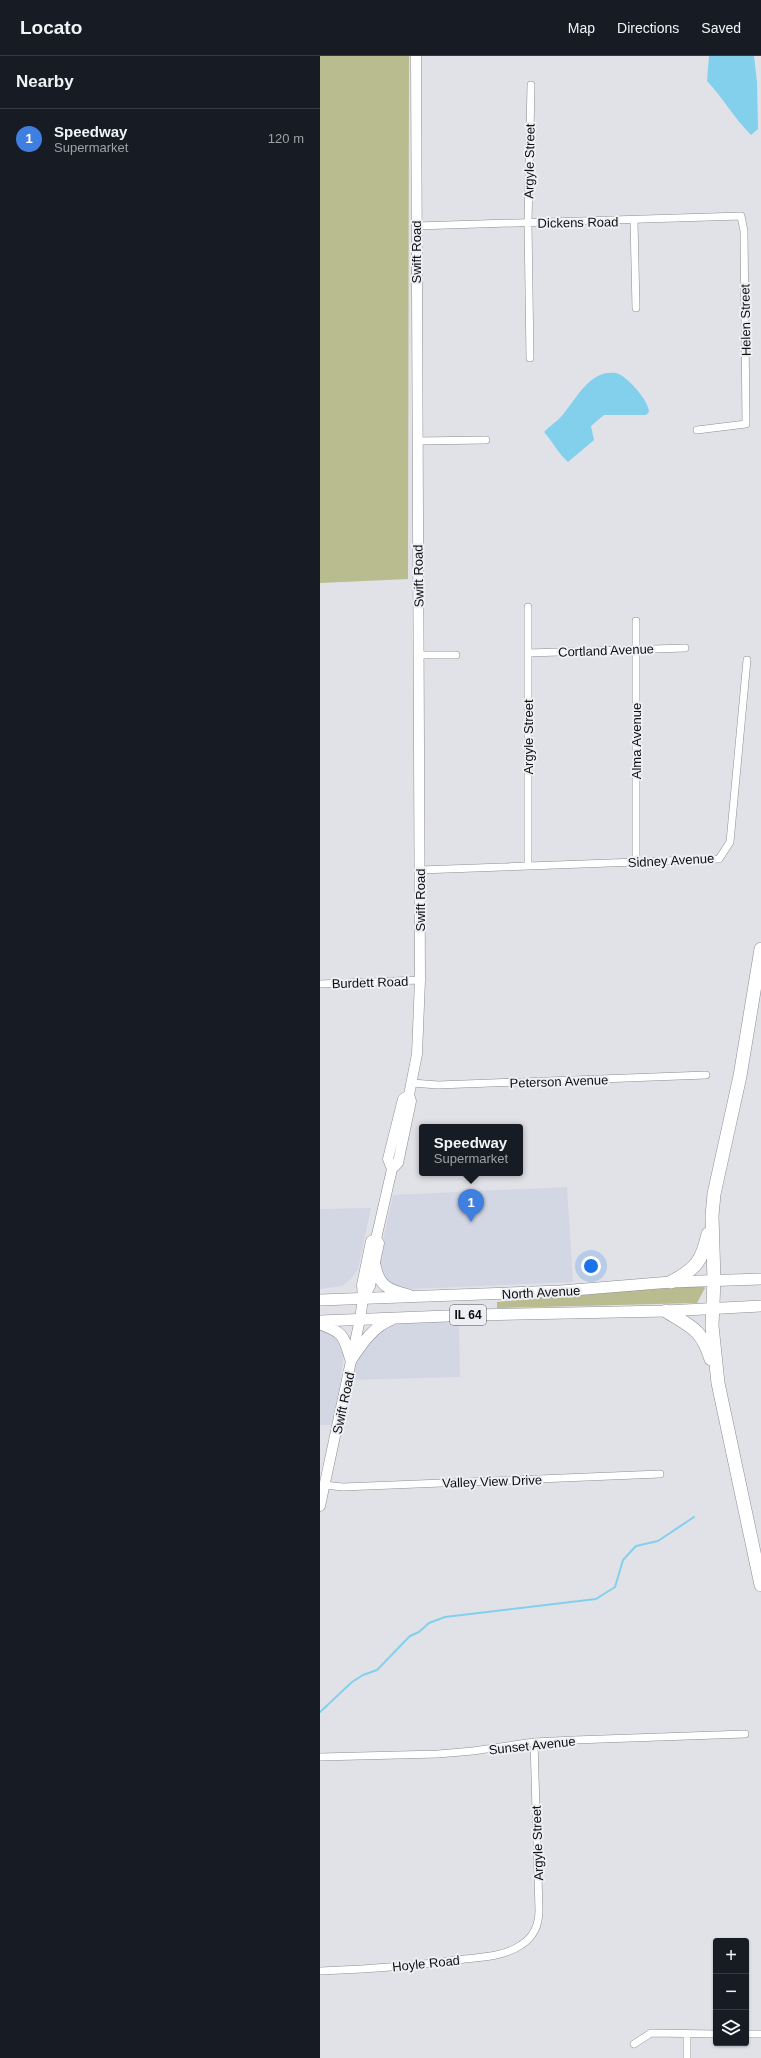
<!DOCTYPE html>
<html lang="en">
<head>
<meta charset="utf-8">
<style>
	:root { --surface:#171b24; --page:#242831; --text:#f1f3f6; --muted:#9ea1a6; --line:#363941; --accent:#9360d9 }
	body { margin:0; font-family:Arial,sans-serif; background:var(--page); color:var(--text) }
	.controls { position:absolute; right:12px; bottom:12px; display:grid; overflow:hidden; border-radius:4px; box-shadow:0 1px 3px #0004 }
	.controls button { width:36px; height:36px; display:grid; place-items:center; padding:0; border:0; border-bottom:1px solid var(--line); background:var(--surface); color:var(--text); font:20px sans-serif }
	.you { position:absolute; left:271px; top:1210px; width:14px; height:14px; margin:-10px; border:3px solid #fff; border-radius:50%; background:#1a73e8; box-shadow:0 0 0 6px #1a73e833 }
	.badge { display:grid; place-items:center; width:26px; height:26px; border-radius:50%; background:var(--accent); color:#fff; font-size:13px; font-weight:700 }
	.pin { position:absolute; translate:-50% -33px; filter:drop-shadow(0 1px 2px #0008) }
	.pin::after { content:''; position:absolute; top:21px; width:14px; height:12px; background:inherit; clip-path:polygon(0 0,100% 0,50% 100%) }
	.popup { position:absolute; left:99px; top:1068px; width:104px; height:52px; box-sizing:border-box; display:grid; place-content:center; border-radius:4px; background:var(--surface); filter:drop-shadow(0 1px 3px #0005); font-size:13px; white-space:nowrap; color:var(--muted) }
	.popup b { font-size:15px; color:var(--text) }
	.popup::after { content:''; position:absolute; left:50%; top:100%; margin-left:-8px; border:8px solid transparent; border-top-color:var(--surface) }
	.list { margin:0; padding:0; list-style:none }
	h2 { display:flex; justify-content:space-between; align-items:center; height:52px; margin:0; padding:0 16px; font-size:17px }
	h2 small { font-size:13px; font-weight:400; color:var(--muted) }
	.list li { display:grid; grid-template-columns:26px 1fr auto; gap:12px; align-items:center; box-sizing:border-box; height:60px; padding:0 16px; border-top:1px solid var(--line) }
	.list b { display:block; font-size:15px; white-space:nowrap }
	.list p { margin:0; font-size:13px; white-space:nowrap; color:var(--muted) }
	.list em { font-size:13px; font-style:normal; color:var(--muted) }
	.icon { flex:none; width:22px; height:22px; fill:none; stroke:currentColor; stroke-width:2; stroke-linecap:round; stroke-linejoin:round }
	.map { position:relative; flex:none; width:441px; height:2002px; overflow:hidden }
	header { display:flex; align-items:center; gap:24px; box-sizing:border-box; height:56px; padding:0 20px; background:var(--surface); border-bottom:1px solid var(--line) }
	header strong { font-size:19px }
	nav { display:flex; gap:22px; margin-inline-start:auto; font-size:14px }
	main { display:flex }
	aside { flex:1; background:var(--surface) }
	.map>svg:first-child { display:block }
	.built { fill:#d3d7e4 }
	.green { fill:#b8bc8f }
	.water { fill:#83d0ec }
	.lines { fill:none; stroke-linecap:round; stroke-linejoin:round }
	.stream { stroke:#83d0ec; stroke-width:2 }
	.street-casing { stroke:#8d8e93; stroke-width:8 }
	.secondary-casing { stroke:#8d8e93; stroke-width:11 }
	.primary-casing { stroke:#8d8e93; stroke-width:12 }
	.highway-casing { stroke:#8d8e93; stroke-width:14 }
	.street { stroke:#fff; stroke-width:7 }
	.secondary { stroke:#fff; stroke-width:10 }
	.primary { stroke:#fff; stroke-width:11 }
	.highway { stroke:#fff; stroke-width:13 }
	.labels { text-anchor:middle; stroke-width:4; stroke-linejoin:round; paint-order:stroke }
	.shield { fill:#eeeff5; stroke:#505255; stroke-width:1 }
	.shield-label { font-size:12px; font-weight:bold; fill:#0d0e10 }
	.street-label { font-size:13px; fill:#0d0e10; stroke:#eeeff5 }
</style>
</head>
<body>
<header>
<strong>Locato</strong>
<nav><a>Map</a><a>Directions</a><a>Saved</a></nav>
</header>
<main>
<aside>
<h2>Nearby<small></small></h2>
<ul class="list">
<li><span class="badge" style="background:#3f7fe0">1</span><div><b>Speedway</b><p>Supermarket</p></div><em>120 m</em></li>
</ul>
</aside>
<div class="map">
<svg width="441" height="2002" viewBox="0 0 441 2002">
	<rect width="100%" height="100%" fill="#e0e2e8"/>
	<path class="built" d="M247 1131 253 1226 90 1233 67 1227 59 1212 63 1184 73 1139Z
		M51 1152 38 1213 31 1223 22 1230 0 1233V1153Z
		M139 1262 140 1321 30 1324 36 1302 59 1274 79 1267Z
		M0 1275H7L21 1282 24 1297 15 1369H0Z"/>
	<path class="green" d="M0 0H89L88 523 0 527Z
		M383 1230 385 1232 377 1247 177 1252V1246L272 1237Z"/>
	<path class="water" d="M389 0H434L437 26 438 73 431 79C414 62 404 43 387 25Z
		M286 317C290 317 295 316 299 318 309 323 329 345 329 356L326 359H284L271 370 274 384 248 406C238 397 233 386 224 376 229 371 233 368 238 364 253 349 264 322 286 317Z"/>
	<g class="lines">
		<path class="stream" d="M0 1656 32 1626 43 1619 57 1614 90 1580 99 1576 109 1567 125 1561 276 1543 295 1531 303 1504 316 1490 338 1485 374 1461"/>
		<defs>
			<path id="street" d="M314 165 316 252
				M96 170 421 160 424 175 426 368 377 374
				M210 302 208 167 211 29
				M97 385 166 384
				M208 597 365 592
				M99 599H136
				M316 806V565
				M208 810V551
				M100 814 399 803 410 786 427 604
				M0 928 100 924
				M92 1027 118 1029 386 1019
				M4 1429 23 1431 340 1418
				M0 1701 118 1698 153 1695 214 1686 254 1684 425 1678
				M0 1915C49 1913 97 1910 145 1903 164 1901 185 1900 201 1889 214 1881 219 1869 219 1854L214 1686
				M426 1978H441
				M314 1988 331 1977 396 1978
				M367 2002V1978"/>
			<path id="secondary" d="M72 1113 78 1107 91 1045 89 1039 97 998 100 924 96 0
				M43 1243 50 1230 59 1187 56 1183 72 1113 68 1103 83 1043 89 1039
				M0 1450 40 1263 43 1243 42 1229 51 1185 56 1183"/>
			<path id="primary" d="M55 1209C59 1230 68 1234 89 1239
				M0 1244 241 1235 351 1226 441 1223
				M0 1265 153 1259 346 1255 441 1250
				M0 1268C25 1277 23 1280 31 1304
				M31 1304C41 1289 54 1269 73 1263"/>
			<path id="highway" d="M441 893 420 1020 394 1138 392 1160 394 1224 392 1270 398 1327 441 1529
				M351 1226C376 1213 382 1205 388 1178
				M346 1255C371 1271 381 1272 391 1303"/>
		</defs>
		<use href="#street" class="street-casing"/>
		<use href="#secondary" class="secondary-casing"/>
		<use href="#primary" class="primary-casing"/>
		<use href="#highway" class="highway-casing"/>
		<use href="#street" class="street"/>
		<use href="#secondary" class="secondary"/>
		<use href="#primary" class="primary"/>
		<use href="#highway" class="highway"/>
	</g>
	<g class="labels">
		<rect class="shield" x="130" y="1249" width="36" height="20" rx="3"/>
		<g class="shield-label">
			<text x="148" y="1263">IL 64</text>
		</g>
		<g class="street-label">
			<text transform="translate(209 105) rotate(-89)" y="5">Argyle Street</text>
			<text transform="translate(258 166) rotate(-1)" y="5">Dickens Road</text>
			<text transform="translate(96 196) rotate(-90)" y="5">Swift Road</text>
			<text transform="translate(425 264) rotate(-91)" y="5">Helen Street</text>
			<text transform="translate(98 520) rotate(-91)" y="5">Swift Road</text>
			<text transform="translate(286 594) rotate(-2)" y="5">Cortland Avenue</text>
			<text transform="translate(208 681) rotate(-90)" y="5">Argyle Street</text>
			<text transform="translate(316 685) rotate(-90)" y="5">Alma Avenue</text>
			<text transform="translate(351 804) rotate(-3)" y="5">Sidney Avenue</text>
			<text transform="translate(100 844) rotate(-90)" y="5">Swift Road</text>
			<text transform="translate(50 926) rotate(-2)" y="5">Burdett Road</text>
			<text transform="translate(239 1025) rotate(-2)" y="5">Peterson Avenue</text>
			<text transform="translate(221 1236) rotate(-3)" y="5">North Avenue</text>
			<text transform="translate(23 1347) rotate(-78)" y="5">Swift Road</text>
			<text transform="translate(172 1425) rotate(-2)" y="5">Valley View Drive</text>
			<text transform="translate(212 1689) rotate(-6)" y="5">Sunset Avenue</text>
			<text transform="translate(217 1787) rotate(-92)" y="5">Argyle Street</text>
			<text transform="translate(106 1907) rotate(-6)" y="5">Hoyle Road</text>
		</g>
	</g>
</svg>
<div class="controls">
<button>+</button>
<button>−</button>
<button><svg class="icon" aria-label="layers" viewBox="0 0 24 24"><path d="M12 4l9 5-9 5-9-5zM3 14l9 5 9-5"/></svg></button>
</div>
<div class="you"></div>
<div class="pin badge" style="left:151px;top:1166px;background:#3f7fe0">1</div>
<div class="popup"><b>Speedway</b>Supermarket</div>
</div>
</main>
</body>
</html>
